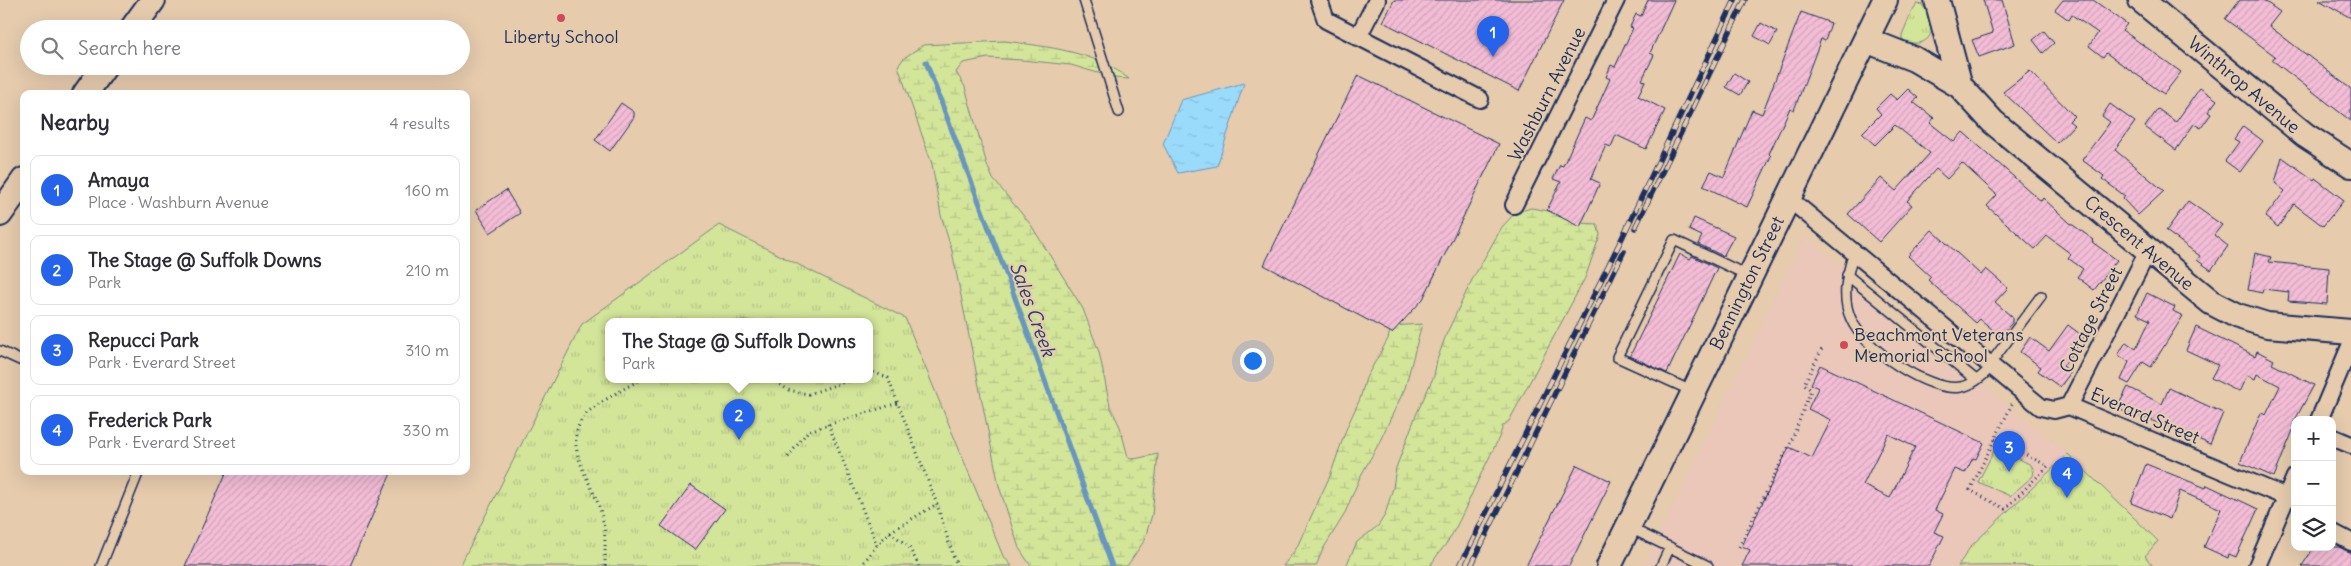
<!DOCTYPE html>
<html lang="en">
<head>
<meta charset="utf-8">
<style>
	:root { --surface:#fff; --page:#f7f7f7; --text:#2b2b33; --muted:#7c7c81; --line:#e1e1e2; --accent:#2563eb }
	body { margin:0; font-family:Delius,sans-serif; background:var(--page); color:var(--text) }
	.controls { position:absolute; right:15px; bottom:15px; display:grid; overflow:hidden; border-radius:10px; box-shadow:0 5px 20px #0002 }
	.controls button { width:45px; height:45px; display:grid; place-items:center; padding:0; border:0; border-bottom:1px solid var(--line); background:var(--surface); color:var(--text); font:25px sans-serif }
	.you { position:absolute; left:1252px; top:360px; width:18px; height:18px; margin:-12px; border:4px solid #fff; border-radius:50%; background:#1a73e8; box-shadow:0 0 0 8px #1a73e833 }
	.badge { display:grid; place-items:center; width:32px; height:32px; border-radius:50%; background:var(--accent); color:#fff; font-size:16px; font-weight:700 }
	.pin { position:absolute; translate:-50% -41px; filter:drop-shadow(0 1px 2px #0008) }
	.pin::after { content:''; position:absolute; top:26px; width:18px; height:15px; background:inherit; clip-path:polygon(0 0,100% 0,50% 100%) }
	.popup { position:absolute; left:605px; top:318px; width:268px; height:65px; box-sizing:border-box; display:grid; place-content:center; border-radius:10px; background:var(--surface); filter:drop-shadow(0 1px 4px #0005); font-size:16px; white-space:nowrap; color:var(--muted) }
	.popup b { font-size:19px; color:var(--text) }
	.popup::after { content:''; position:absolute; left:50%; top:100%; margin-left:-10px; border:10px solid transparent; border-top-color:var(--surface) }
	.list { margin:0; padding:0; list-style:none }
	h2 { display:flex; justify-content:space-between; align-items:center; height:65px; margin:0; padding:0 20px; font-size:21px }
	h2 small { font-size:16px; font-weight:400; color:var(--muted) }
	.list li { display:grid; grid-template-columns:32px 1fr auto; gap:15px; align-items:center; box-sizing:border-box; height:70px; margin:0 10px 10px; padding:0 10px; border:1px solid var(--line); border-radius:10px }
	.list b { display:block; font-size:19px; white-space:nowrap }
	.list p { margin:0; font-size:16px; white-space:nowrap; color:var(--muted) }
	.list em { font-size:16px; font-style:normal; color:var(--muted) }
	.icon { flex:none; width:28px; height:28px; fill:none; stroke:currentColor; stroke-width:2; stroke-linecap:round; stroke-linejoin:round }
	.map { position:relative; flex:none; width:2351px; height:566px; overflow:hidden }
	.search { position:absolute; background:var(--surface); box-shadow:0 5px 20px #0002; left:20px; top:20px; width:450px; height:55px; display:flex; align-items:center; gap:12px; box-sizing:border-box; padding:0 18px; border-radius:28px; color:var(--muted); font-size:19px }
	.panel { position:absolute; background:var(--surface); box-shadow:0 5px 20px #0002; left:20px; top:90px; width:450px; height:385px; border-radius:10px }
	.map>svg:first-child { display:block }
	.built { fill:#eac7b9 }
	.wetland { fill:url(#wetland-marsh); stroke:#778a7c }
	.park { fill:url(#park-tufts); stroke:#778a7c; fill-rule:evenodd }
	.water { fill:url(#water-ripples); stroke:#6796bd }
	.lines { fill:none; stroke-linecap:round; stroke-linejoin:round }
	.stream { stroke:#6796bd; stroke-width:5 }
	.building { fill:url(#building-hatch); stroke:#1b2f5e; fill-rule:evenodd }
	.lane-casing { stroke:#1b2f5e; stroke-width:12 }
	.street-casing { stroke:#1b2f5e; stroke-width:20 }
	.secondary-casing { stroke:#1b2f5e; stroke-width:28 }
	.path { stroke:#1b2f5e; stroke-width:3; stroke-dasharray:1 4; stroke-linecap:butt }
	.lane { stroke:#e6cbad; stroke-width:9 }
	.street { stroke:#e6cbad; stroke-width:16 }
	.secondary { stroke:#e6cbad; stroke-width:24 }
	.rail-casing { stroke:#1b2f5e; stroke-width:5.5 }
	.rail { stroke:#e6cbad; stroke-width:4; stroke-dasharray:11; stroke-linecap:butt }
	.poi-dot { fill:#d1495b; stroke:#e6cbad; stroke-width:2 }
	.labels { text-anchor:middle; stroke-width:4; stroke-linejoin:round; paint-order:stroke }
	.poi-label { font-size:18px; fill:#1b2f5e; stroke:#e6cbad }
	.street-label { font-size:18px; fill:#1b2f5e; stroke:#e6cbad }
	.water-label { font-size:19px; font-style:italic; fill:#28406e; stroke:#e6cbad }
</style>
</head>
<body>
<div class="map">
<svg width="2351" height="566" viewBox="0 0 2351 566">
	<defs>
		<pattern id="wetland-marsh" width="20" height="14" patternUnits="userSpaceOnUse" patternTransform="scale(1.25)"><rect width="20" height="14" fill="#d3e599"/><path d="M1 5h8M5 5V1M11 12h8M15 12V8" fill="none" stroke="#b5c586"/></pattern>
		<pattern id="park-tufts" width="24" height="20" patternUnits="userSpaceOnUse" patternTransform="scale(1.25)"><rect width="24" height="20" fill="#d3e599"/><path d="M3 7l-1-3M5 7V3M7 7l1-3M15 17l-1-3M17 17v-4M19 17l1-3" fill="none" stroke="#b5c586"/></pattern>
		<pattern id="water-ripples" width="26" height="14" patternUnits="userSpaceOnUse" patternTransform="scale(1.25)"><rect width="26" height="14" fill="#9adbfc"/><path d="M2 4q2-2 4 0t4 0M15 11q2-2 4 0t4 0" fill="none" stroke="#84bcda"/></pattern>
		<pattern id="building-hatch" width="6" height="6" patternUnits="userSpaceOnUse" patternTransform="scale(1.25)"><rect width="6" height="6" fill="#f4bdd6"/><path d="M-1 1l2-2M0 6l6-6M5 7l2-2" fill="none" stroke="#d1a3ba"/></pattern>
	</defs>
	<rect width="100%" height="100%" fill="#e6cbad"/>
	<filter id="ink" filterUnits="userSpaceOnUse"><feTurbulence type="fractalNoise" baseFrequency=".02" numOctaves="2"/><feDisplacementMap in="SourceGraphic" scale="10" xChannelSelector="R" yChannelSelector="G"/><feConvolveMatrix kernelMatrix="1 2 1 2 8 2 1 2 1" color-interpolation-filters="sRGB"/></filter>
	<g filter="url(#ink)">
		<path class="built" d="M1804 236 2068 454 1971 546 1958 566H1644Z"/>
		<path class="wetland" d="M1005 41C1048 47 1094 51 1129 79L1115 78 1071 65 1022 60 988 58 963 63 956 72 965 87 987 165 993 179 1031 225 1083 309 1099 352 1110 406 1120 427 1128 457 1134 459 1158 454 1152 515 1144 541 1127 566H1031L1019 548 999 486 952 251 941 215 932 164 898 66 904 58 923 45Z
			M1531 208 1554 212 1581 223 1597 224 1600 235 1585 278 1509 421 1503 426C1499 440 1492 451 1486 464 1473 489 1464 514 1450 538 1444 548 1436 554 1431 566H1346L1357 542 1378 526 1385 515 1393 488 1396 468 1416 415 1434 376 1437 360 1446 335 1472 280 1502 227 1515 213Z
			M1422 324 1405 388 1378 445 1360 477 1344 515 1323 549 1316 566H1283L1296 549 1330 476 1347 427 1360 399 1366 378 1388 339 1391 326Z"/>
		<path class="park" d="M1917 4 1923 5C1926 10 1932 17 1932 23 1934 42 1917 48 1902 39V35L1912 11Z
			M719 225 905 318 1003 556 1012 566H460L582 324ZM609 321H869V379H609Z
			M1996 447 2031 465 2034 470 2033 476 2010 496 1978 482Z
			M2068 454 2158 541 2145 556 2152 565 1958 566 1971 546Z"/>
		<path class="water" d="M1244 83 1217 166 1178 173 1163 144 1181 100Z"/>
		<g class="lines">
			<path class="stream" d="M926 62 1010 284 1112 566"/>
		</g>
		<path class="building" d="M1394 0H1564L1519 91 1383 22Z
			M1648 0H1674L1650 53 1654 55 1642 80 1645 81 1638 96 1665 110 1646 149 1616 135 1611 147 1606 145 1591 179 1600 183 1580 227 1547 210 1561 182 1553 179 1560 165 1563 166 1585 118 1591 121 1610 79 1606 77 1611 65 1615 67 1633 28 1630 27 1636 14 1641 16Z
			M1983 0H2002L2015 44 1979 57 1972 40 1993 33Z
			M2063 0H2093L2127 24 2122 30 2181 72 2164 94 2106 53 2103 57 2089 46 2098 33 2072 15 2069 20 2055 10Z
			M2239 0H2263L2280 12 2269 26 2351 89V121L2272 60 2275 56 2225 19Z
			M2319 0H2351V18Z
			M1801 12 1831 23 1825 41 1821 39 1794 110 1790 108 1769 154 1771 156 1747 207 1703 186 1711 171 1724 177 1752 110 1762 114Z
			M1761 23 1777 32 1770 45 1754 36Z
			M2044 31 2054 43 2043 53 2033 40Z
			M2030 71 2074 116 2069 121 2074 125 2057 143 2003 92Z
			M1734 73 1748 82 1740 95 1726 87Z
			M1358 75 1499 144 1423 299 1392 333 1264 265Z
			M2200 88 2217 100 2208 112 2211 114 2201 128 2194 124 2176 150 2145 127 2158 109 2176 122Z
			M1908 89 1918 98 1913 102 1934 118 1930 123 1954 142 1963 132 2041 201 2043 198 2070 223 2094 240 2092 242 2117 260 2094 290 2077 277 2083 269 2068 258 2071 254 2047 236 2035 249 1987 206 1997 195 1962 163 1947 179 1936 169 1907 201 1912 205 1879 242 1848 214 1881 178 1896 191 1930 153 1895 125 1875 145 1862 133 1881 114 1876 108 1890 94 1897 100Z
			M621 103 634 112V117L610 151 595 140Z
			M2110 104 2135 122 2115 150 2164 191 2138 215 2123 199 2125 196 2102 179 2104 176 2082 160 2110 122 2102 116Z
			M2243 126 2263 141 2240 172 2225 161 2239 142 2234 139Z
			M2282 157 2314 180 2315 178 2344 200 2323 226 2294 204 2278 227 2265 217 2285 191 2275 183Z
			M506 190 520 213 490 233 476 210Z
			M2188 201 2222 225 2214 235 2228 246 2211 270 2197 260 2200 256 2166 231Z
			M1694 218 1734 236 1723 256 1698 244 1702 236 1689 230Z
			M1932 230 1981 275 1986 269 2008 288 1995 302 2012 317V323L2000 336 1980 319 1976 323 1928 280 1931 277 1908 256Z
			M2255 253 2271 257 2269 262 2329 268 2327 304 2288 301 2289 292 2263 289 2262 293 2248 290Z
			M1680 254 1690 259 1692 256 1717 268 1667 373 1630 356Z
			M2147 293 2175 307 2173 311 2183 316 2151 367 2143 362 2129 384 2121 380 2129 362 2118 355 2126 342 2136 349 2150 320 2137 314Z
			M2068 325 2084 337 2063 366 2071 372 2060 387 2038 371 2041 367 2020 352 2030 337 2049 351Z
			M2196 327 2255 356 2257 351 2274 360 2272 364 2314 385 2295 420 2292 427 2294 428 2274 477 2240 462 2261 413 2266 415 2280 386 2257 374 2255 379 2247 375 2239 392 2211 378 2218 365 2186 350Z
			M1820 365 1984 443 1976 459 1973 458 1965 473 1955 469 1935 510 1943 514 1934 532 1944 536 1929 566H1742L1750 550 1742 546 1789 447 1812 458 1831 420 1808 409 1818 388 1811 384ZM1888 434 1915 447 1890 498 1863 485Z
			M2128 387 2162 404 2169 388 2223 413 2210 444 2138 415 2137 418 2117 408Z
			M2146 464 2206 488 2207 485 2258 509 2236 557 2229 554 2228 558 2204 547 2221 509 2180 491 2170 519 2131 503Z
			M1577 465 1611 481 1569 566H1526Z
			M227 471H392L350 566H185Z
			M691 485 725 509 695 550 661 526Z
			M2314 547H2339L2351 553V566H2302Z"/>
		<g class="lines">
			<defs>
				<path id="lane" d="M1084 0 1119 112
					M1854 252C1847 274 1841 297 1851 319 1863 348 1930 393 1961 387 1973 385 1984 375 1992 366
					M1847 275 1976 380
					M0 351 24 362
					M1990 364 2041 296
					M1694 392 1617 357 1674 240 1749 276
					M1630 528 1708 566
					M101 566 139 471
					M1661 566 1670 547"/>
				<path id="street" d="M1319 0 1326 20 1480 99
					M1358 37 1377 0
					M1788 198 2041 407 2054 410 2069 406 2286 497
					M1514 205 1616 0
					M2069 406 2148 251
					M2319 420 2351 344
					M2332 437 2351 445
					M2332 532 2351 542
					M2257 566 2295 477"/>
				<path id="secondary" d="M1937 0 1960 86
					M2141 0 2305 135 2351 165
					M132 29 153 0
					M1866 40 1914 59 1960 86 1993 122 2211 302 2238 316 2267 325 2351 332
					M85 94 105 66
					M0 214 24 180
					M1609 566 1885 0"/>
			</defs>
			<use href="#lane" class="lane-casing"/>
			<use href="#street" class="street-casing"/>
			<use href="#secondary" class="secondary-casing"/>
			<path class="path" d="M869 373 873 372 888 378 937 504 953 556 958 566
				M772 379 788 390 809 394 853 379
				M828 424 877 545
				M1995 439 2048 466 2005 509 1970 490 2012 404
				M788 457 808 431 898 403
				M890 532 909 547 919 566
				M1739 547 1791 442 1811 390 1804 384 1822 349
				M605 566C605 548 606 530 601 513 593 481 559 445 586 414 594 405 629 386 641 379
				M861 566 877 545 890 532 937 504"/>
			<use href="#lane" class="lane"/>
			<use href="#street" class="street"/>
			<use href="#secondary" class="secondary"/>
			<defs>
				<path id="rail" d="M1635 228 1745 0
					M1460 566 1623 236 1735 0
					M1471 566 1624 251"/>
			</defs>
			<use href="#rail" class="rail-casing"/>
			<use href="#rail" class="rail"/>
		</g>
	</g>
	<g class="poi-dot">
		<circle cx="561" cy="18" r="5"/>
		<circle cx="1844" cy="345" r="5"/>
	</g>
	<g class="labels">
		<g class="poi-label">
			<text x="561" y="43">Liberty School</text>
			<text x="1854" y="341" text-anchor="start">Beachmont Veterans<tspan x="1854" dy="21">Memorial School</tspan></text>
		</g>
		<g class="street-label">
			<text transform="translate(2244 85) rotate(40)" y="6">Winthrop Avenue</text>
			<text transform="translate(1547 94) rotate(-63)" y="6">Washburn Avenue</text>
			<text transform="translate(2139 243) rotate(40)" y="6">Crescent Avenue</text>
			<text transform="translate(1747 283) rotate(-64)" y="6">Bennington Street</text>
			<text transform="translate(2091 320) rotate(-63)" y="6">Cottage Street</text>
			<text transform="translate(2145 416) rotate(23)" y="6">Everard Street</text>
		</g>
		<g class="water-label">
			<text transform="translate(1033 309) rotate(70)" y="7">Sales Creek</text>
		</g>
	</g>
</svg>
<div class="controls">
<button>+</button>
<button>−</button>
<button><svg class="icon" aria-label="layers" viewBox="0 0 24 24"><path d="M12 4l9 5-9 5-9-5zM3 14l9 5 9-5"/></svg></button>
</div>
<div class="you"></div>
<div class="pin badge" style="left:1493px;top:57px">1</div>
<div class="pin badge" style="left:739px;top:440px">2</div>
<div class="popup"><b>The Stage @ Suffolk Downs</b>Park</div>
<div class="pin badge" style="left:2009px;top:472px">3</div>
<div class="pin badge" style="left:2067px;top:498px">4</div>
<div class="search"><svg class="icon" aria-label="search" viewBox="0 0 24 24"><circle cx="10" cy="10" r="6"/><path d="M15 15l6 6"/></svg>Search here</div>
<section class="panel">
<h2>Nearby<small>4 results</small></h2>
<ul class="list">
<li><span class="badge">1</span><div><b>Amaya</b><p>Place · Washburn Avenue</p></div><em>160 m</em></li>
<li><span class="badge">2</span><div><b>The Stage @ Suffolk Downs</b><p>Park</p></div><em>210 m</em></li>
<li><span class="badge">3</span><div><b>Repucci Park</b><p>Park · Everard Street</p></div><em>310 m</em></li>
<li><span class="badge">4</span><div><b>Frederick Park</b><p>Park · Everard Street</p></div><em>330 m</em></li>
</ul>
</section>
</div>
</body>
</html>
